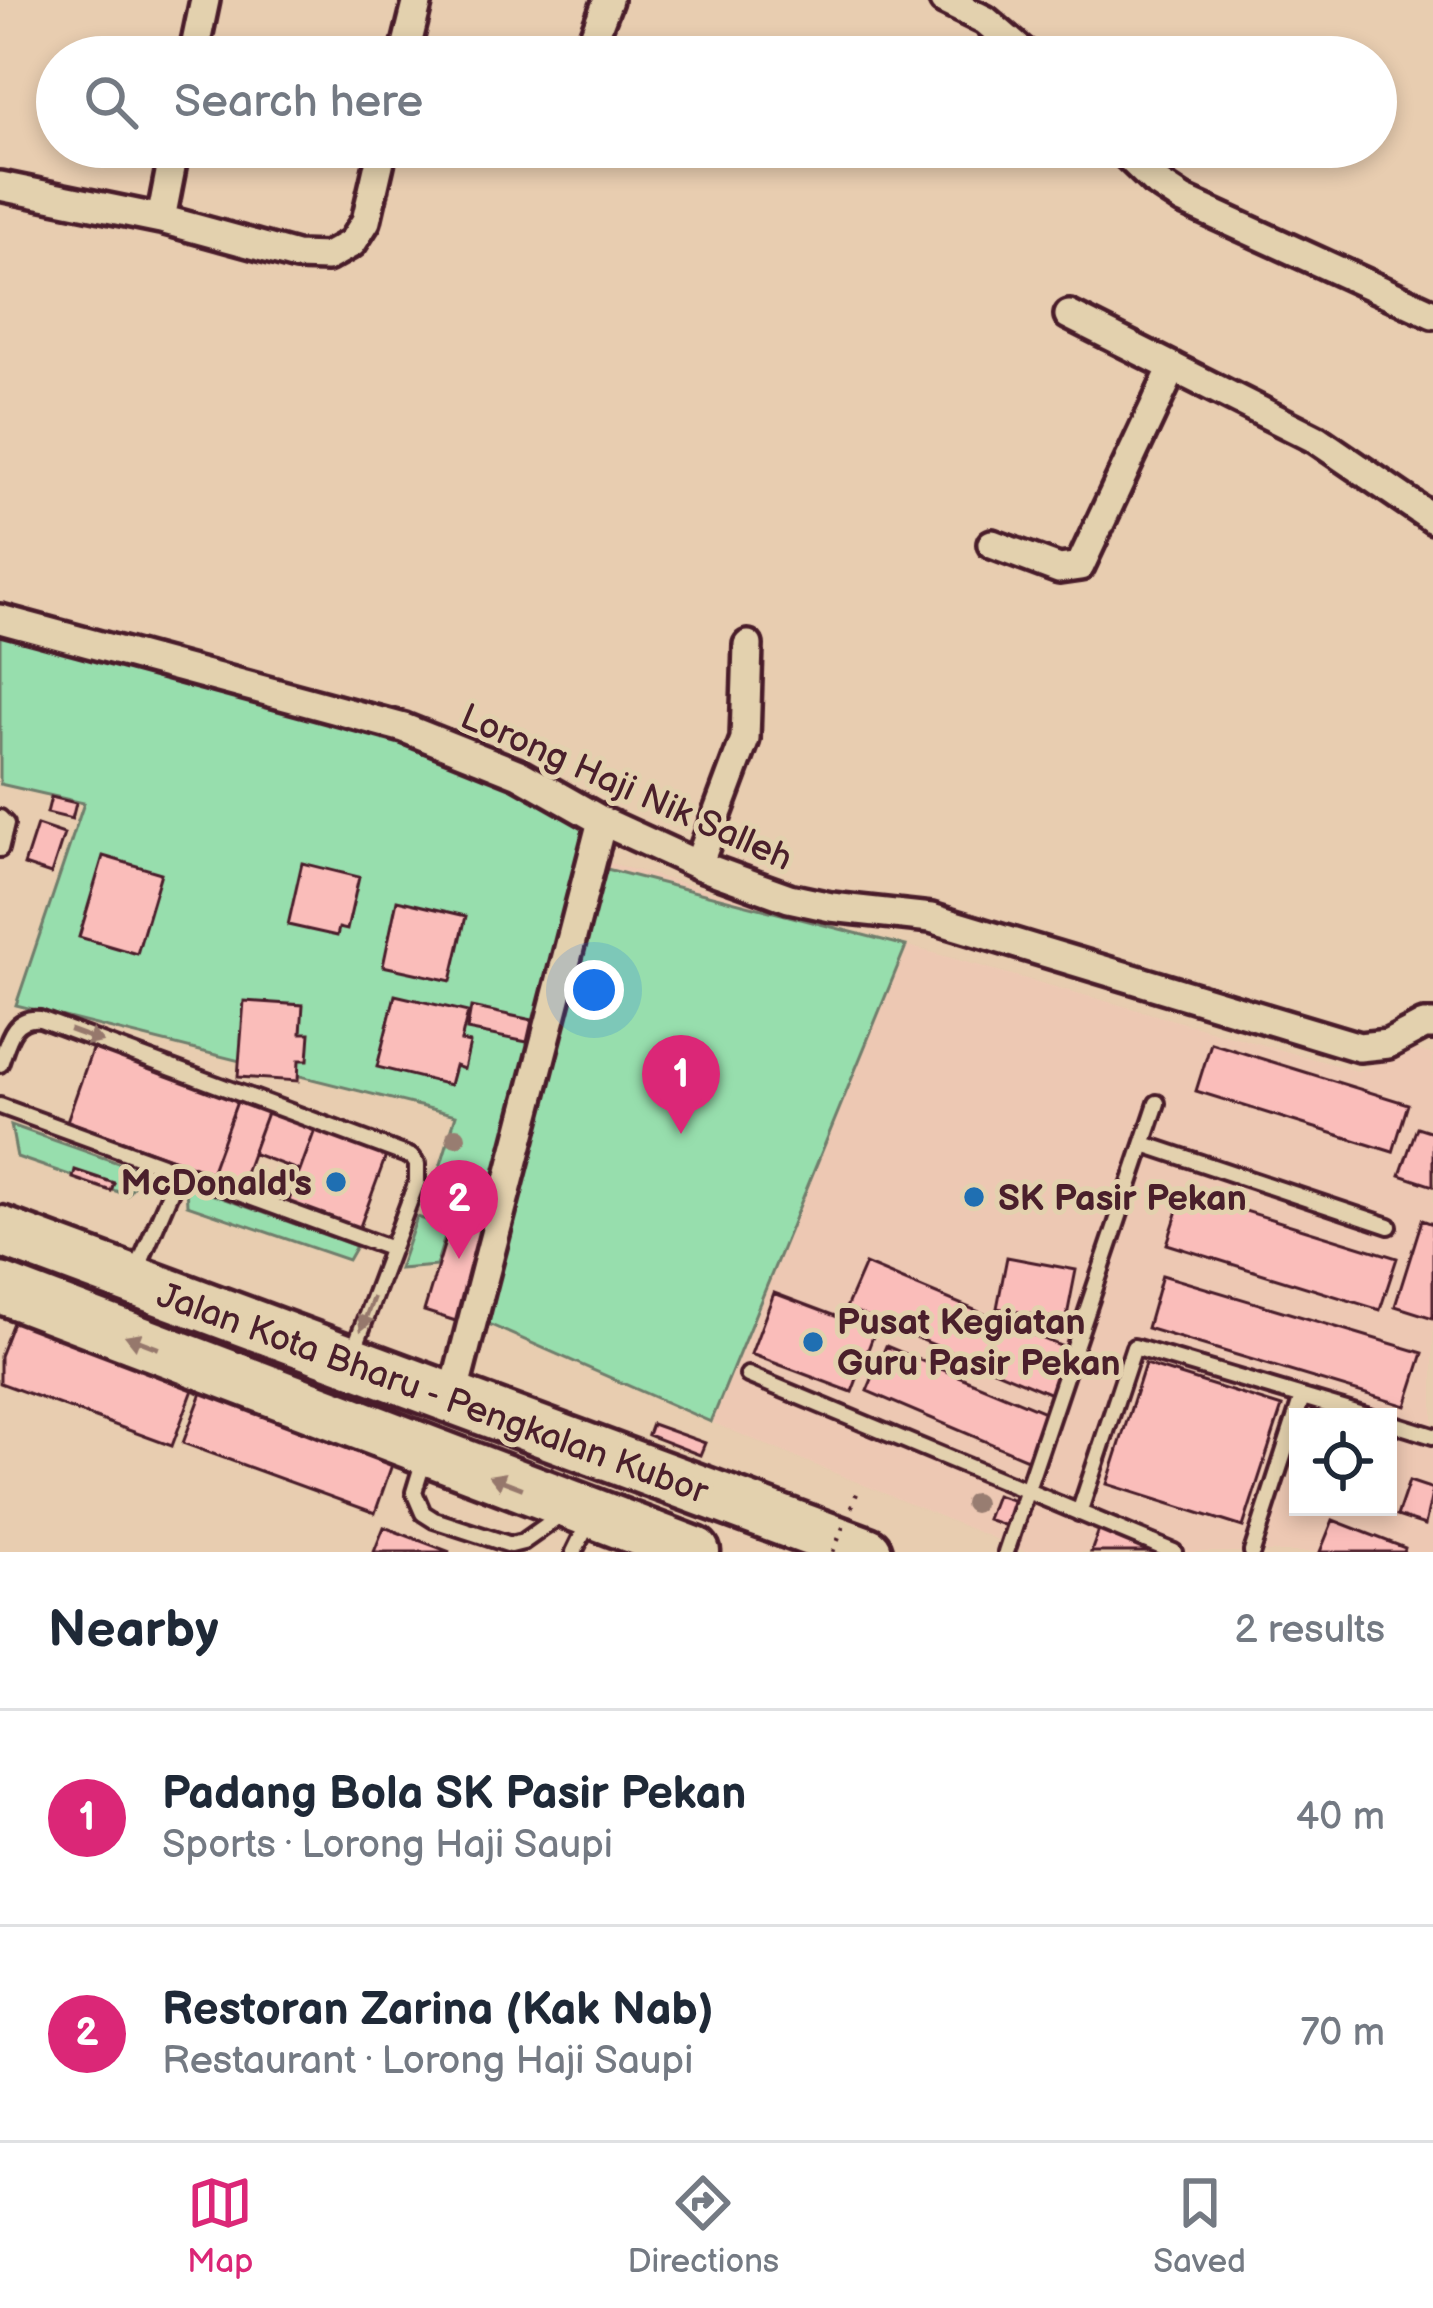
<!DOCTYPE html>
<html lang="en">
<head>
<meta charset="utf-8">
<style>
	:root { --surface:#fff; --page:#f2f2f3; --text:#1f2937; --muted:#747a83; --line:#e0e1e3; --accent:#db2777 }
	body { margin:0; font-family:"Balsamiq Sans",sans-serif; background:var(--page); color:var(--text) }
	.controls { position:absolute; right:36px; bottom:36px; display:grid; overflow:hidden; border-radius:0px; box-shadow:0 6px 18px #0003 }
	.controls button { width:108px; height:108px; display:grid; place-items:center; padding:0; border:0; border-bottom:3px solid var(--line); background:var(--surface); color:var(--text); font:60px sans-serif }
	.you { position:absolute; left:594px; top:990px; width:42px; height:42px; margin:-30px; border:9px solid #fff; border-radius:50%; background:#1a73e8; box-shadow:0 0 0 18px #1a73e833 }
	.badge { display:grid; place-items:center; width:78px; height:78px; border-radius:50%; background:var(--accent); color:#fff; font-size:39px; font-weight:700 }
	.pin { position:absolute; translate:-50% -99px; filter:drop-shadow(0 3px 6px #0008) }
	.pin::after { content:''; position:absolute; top:63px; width:42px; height:36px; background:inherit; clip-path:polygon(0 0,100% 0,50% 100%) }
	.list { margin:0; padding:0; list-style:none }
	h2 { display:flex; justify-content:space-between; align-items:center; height:156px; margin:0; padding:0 48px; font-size:51px }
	h2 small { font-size:39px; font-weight:400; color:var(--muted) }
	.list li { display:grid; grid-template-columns:78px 1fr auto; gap:36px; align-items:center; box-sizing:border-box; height:216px; padding:0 48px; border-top:3px solid var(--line) }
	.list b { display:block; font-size:45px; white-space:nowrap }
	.list p { margin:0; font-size:39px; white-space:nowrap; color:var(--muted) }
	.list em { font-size:39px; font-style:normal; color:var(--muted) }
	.icon { flex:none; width:66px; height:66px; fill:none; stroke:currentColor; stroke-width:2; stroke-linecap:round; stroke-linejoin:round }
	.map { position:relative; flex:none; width:1433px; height:1552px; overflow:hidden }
	.search { position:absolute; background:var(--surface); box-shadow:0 6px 18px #0003; left:36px; right:36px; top:36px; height:132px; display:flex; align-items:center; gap:30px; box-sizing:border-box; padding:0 42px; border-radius:66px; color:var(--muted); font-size:45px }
	.sheet { height:588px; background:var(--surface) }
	nav { display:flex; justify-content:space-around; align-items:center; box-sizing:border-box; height:168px; border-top:3px solid var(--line); background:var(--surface); font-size:33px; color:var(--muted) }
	nav a { display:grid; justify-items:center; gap:6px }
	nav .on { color:var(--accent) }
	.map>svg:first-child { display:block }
	.built { fill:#edc8b3; fill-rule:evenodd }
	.green { fill:#97dead; stroke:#707e6c; stroke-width:3 }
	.building { fill:#fabdba; stroke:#4a1f2b; stroke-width:3 }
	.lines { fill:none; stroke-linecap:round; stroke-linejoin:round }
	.lane-casing { stroke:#4a1f2b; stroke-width:22 }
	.street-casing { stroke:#4a1f2b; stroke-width:36 }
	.highway-casing { stroke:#4a1f2b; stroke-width:57 }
	.lane { stroke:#e3d1ae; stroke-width:14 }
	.street { stroke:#e3d1ae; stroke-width:27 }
	.highway { stroke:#e3d1ae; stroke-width:48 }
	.path-bridge { stroke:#4a1f2b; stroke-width:4.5; stroke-dasharray:3 9; stroke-linecap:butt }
	.tree { fill:#987d71 }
	.oneway { fill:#96786c }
	.poi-dot { fill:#1f6fb2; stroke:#e3d1ae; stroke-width:4.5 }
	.labels { text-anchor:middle; stroke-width:10; stroke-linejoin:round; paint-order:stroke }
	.street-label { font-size:36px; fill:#4a1f2b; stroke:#e3d1ae }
	.poi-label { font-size:36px; font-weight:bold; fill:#4a1f2b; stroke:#e3d1ae; text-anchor:start }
</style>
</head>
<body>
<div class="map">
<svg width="1433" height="1552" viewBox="0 0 1433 1552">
	<rect width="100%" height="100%" fill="#e8cdb0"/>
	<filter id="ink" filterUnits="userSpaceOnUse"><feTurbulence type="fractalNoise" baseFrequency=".00833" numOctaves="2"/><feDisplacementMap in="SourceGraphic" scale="24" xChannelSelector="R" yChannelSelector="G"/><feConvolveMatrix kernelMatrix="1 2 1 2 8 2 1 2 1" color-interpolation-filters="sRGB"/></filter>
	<g filter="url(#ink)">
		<path class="built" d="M599 860 1357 1071 1407 1047 1433 1055V1552H1027L711 1422 484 1322ZM1298 1417H1388V1507H1298Z"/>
		<path class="green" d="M0 619 404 728 602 821 503 1210 459 1196 463 1182 438 1174 456 1115 16 1005 84 803 0 784Z
			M603 868 906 946 711 1422 484 1322Z
			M11 1125 144 1172 127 1195 17 1157Z
			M186 1185 356 1246 348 1260 187 1205Z
			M417 1217 448 1227 436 1266 399 1269Z"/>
		<path class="building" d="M51 797 76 803 72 819 47 813Z
			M37 825 64 834 51 874 24 865Z
			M103 856 161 873 137 954 79 937Z
			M302 863 359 877 347 930 339 928 337 936 288 925Z
			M397 900 466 916 451 981 383 966Z
			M395 995 468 1012 461 1041 470 1043 464 1069 455 1066 450 1085 377 1067Z
			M244 1001 303 1005 301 1033H310L308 1060H299L298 1081 238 1077Z
			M471 1007 532 1020 527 1042 467 1030Z
			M1211 1043 1408 1104 1393 1152 1196 1091Z
			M93 1047 238 1099 211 1173 67 1121Z
			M238 1099 268 1110 241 1184 211 1173Z
			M268 1110 316 1127 300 1171 252 1153Z
			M316 1127 387 1153 358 1232 287 1206Z
			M1417 1127 1433 1132V1186L1400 1175Z
			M75 1170 114 1183 111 1191 73 1178Z
			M1184 1192 1397 1258 1380 1310 1167 1244Z
			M459 1196 495 1207 459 1322 424 1311Z
			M1422 1220 1433 1224V1318L1395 1306Z
			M1007 1257 1076 1270 1066 1321 997 1308Z
			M865 1264 1070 1350 1051 1394 846 1308Z
			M1162 1275 1423 1353 1406 1406 1147 1328Z
			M774 1293 875 1331 852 1392 751 1354Z
			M17 1312 197 1379 172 1446 0 1383V1356Z
			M886 1346 1047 1413 1027 1459 867 1391Z
			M1145 1364 1282 1407 1243 1527 1107 1484Z
			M203 1390 394 1459 375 1513 183 1443Z
			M652 1424 705 1443 700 1455 648 1435Z
			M1409 1481 1433 1489 1425 1525 1397 1516Z
			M996 1495 1018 1502 1009 1527 987 1519Z
			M1333 1520 1405 1548 1404 1552H1320Z
			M384 1527 450 1552H374Z
			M1099 1530 1156 1552H1091Z"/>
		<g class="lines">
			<defs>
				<path id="lane" d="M0 818 6 824 0 849
					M0 1064C8 1042 12 1016 40 1019L412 1157 417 1164V1181L353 1352
					M0 1106 392 1249
					M1144 1144 1389 1226
					M136 1272 179 1172
					M748 1375 1174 1552
					M1388 1422 1433 1436
					M425 1456 414 1492 423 1513 434 1520 511 1545 523 1542 564 1513
					M1079 1513 1134 1347 1370 1417
					M574 1552 590 1519
					M1006 1552 1157 1103
					M1252 1552 1302 1397"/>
				<path id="street" d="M944 0 985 20 1028 57
					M193 57 205 0
					M404 57 418 0
					M586 57 608 0
					M1119 147 1154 181 1183 200 1433 314
					M0 186 161 219 296 256 327 257 352 243 366 221 383 147
					M161 219 175 147
					M1069 315 1316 439 1433 519
					M992 544 1059 569 1080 566 1173 367
					M0 619 404 728 519 774 602 821 698 865 789 898 831 907 931 918 1359 1047 1388 1044 1424 1025H1433
					M698 865 745 739 748 645
					M452 1400 602 821"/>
				<path id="highway" d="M0 1231 867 1552
					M0 1288 695 1552"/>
			</defs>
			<use href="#lane" class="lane-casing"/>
			<use href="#street" class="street-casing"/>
			<use href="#highway" class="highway-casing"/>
			<use href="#lane" class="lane"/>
			<use href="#street" class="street"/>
			<use href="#highway" class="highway"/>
			<path class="path-bridge" d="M833 1552 857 1493"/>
		</g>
		<g class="tree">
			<circle cx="456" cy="1137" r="10"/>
			<circle cx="974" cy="1503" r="10"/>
		</g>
		<defs><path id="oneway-solid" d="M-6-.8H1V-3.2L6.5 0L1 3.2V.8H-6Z" transform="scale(3)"/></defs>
		<g class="oneway">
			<use href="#oneway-solid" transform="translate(86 1036) rotate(20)"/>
			<use href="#oneway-solid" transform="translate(367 1314) rotate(111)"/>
			<use href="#oneway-solid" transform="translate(142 1342) rotate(-159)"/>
			<use href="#oneway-solid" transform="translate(506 1482) rotate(-159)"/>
		</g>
	</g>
	<g class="poi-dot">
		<circle cx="336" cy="1182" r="12"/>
		<circle cx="974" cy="1197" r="12"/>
		<circle cx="813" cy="1342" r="12"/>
	</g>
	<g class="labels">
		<g class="street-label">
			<text transform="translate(627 786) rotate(24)" y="13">Lorong Haji Nik Salleh</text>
			<text transform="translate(433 1392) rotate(20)" y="13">Jalan Kota Bharu - Pengkalan Kubor</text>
		</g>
		<g class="poi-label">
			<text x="312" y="1195" text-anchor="end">McDonald's</text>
			<text x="998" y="1210">SK Pasir Pekan</text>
			<text x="837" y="1334">Pusat Kegiatan<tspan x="837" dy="41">Guru Pasir Pekan</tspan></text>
		</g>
	</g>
</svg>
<div class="controls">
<button><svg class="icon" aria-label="locate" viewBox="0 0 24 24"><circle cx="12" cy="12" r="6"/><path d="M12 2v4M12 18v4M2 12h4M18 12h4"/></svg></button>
</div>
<div class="you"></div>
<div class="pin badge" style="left:681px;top:1134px">1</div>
<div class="pin badge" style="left:459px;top:1259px">2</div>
<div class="search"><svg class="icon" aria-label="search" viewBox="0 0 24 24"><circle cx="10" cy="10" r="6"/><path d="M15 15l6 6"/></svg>Search here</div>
</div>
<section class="sheet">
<h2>Nearby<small>2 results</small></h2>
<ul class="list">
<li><span class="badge">1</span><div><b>Padang Bola SK Pasir Pekan</b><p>Sports · Lorong Haji Saupi</p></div><em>40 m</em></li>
<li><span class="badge">2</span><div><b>Restoran Zarina (Kak Nab)</b><p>Restaurant · Lorong Haji Saupi</p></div><em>70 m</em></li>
</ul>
</section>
<nav>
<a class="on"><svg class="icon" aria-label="map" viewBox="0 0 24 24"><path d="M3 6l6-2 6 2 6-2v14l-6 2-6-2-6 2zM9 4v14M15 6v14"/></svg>Map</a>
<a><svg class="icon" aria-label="directions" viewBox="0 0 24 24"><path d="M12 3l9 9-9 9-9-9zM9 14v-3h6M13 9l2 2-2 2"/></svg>Directions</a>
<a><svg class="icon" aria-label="saved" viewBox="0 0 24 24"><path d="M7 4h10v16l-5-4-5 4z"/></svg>Saved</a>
</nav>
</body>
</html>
